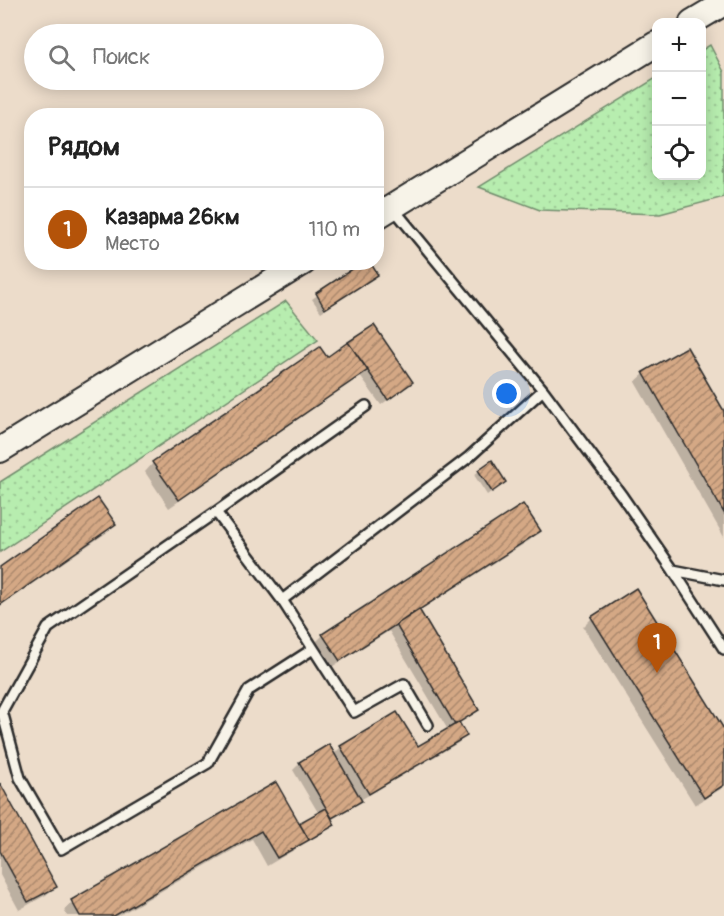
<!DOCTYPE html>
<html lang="ru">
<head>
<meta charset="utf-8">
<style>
	:root { --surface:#fff; --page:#f2f2f2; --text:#222; --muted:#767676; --line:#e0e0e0; --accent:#b45309 }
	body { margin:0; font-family:Pangolin,sans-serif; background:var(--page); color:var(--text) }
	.controls { position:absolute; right:18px; top:18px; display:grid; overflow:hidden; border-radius:12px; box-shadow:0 3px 15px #0003 }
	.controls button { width:54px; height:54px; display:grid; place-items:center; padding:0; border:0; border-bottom:2px solid var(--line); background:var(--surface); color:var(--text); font:30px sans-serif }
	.you { position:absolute; left:507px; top:394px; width:21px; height:21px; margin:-15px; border:4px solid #fff; border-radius:50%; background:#1a73e8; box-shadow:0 0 0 9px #1a73e833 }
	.badge { display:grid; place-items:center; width:39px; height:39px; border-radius:50%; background:var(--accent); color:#fff; font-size:20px; font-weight:700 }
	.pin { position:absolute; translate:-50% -50px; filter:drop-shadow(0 2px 3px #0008) }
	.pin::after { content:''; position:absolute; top:32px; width:21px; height:18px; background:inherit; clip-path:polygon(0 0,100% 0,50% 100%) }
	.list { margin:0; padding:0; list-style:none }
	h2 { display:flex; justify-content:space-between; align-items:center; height:78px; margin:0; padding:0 24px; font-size:26px }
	h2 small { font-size:20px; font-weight:400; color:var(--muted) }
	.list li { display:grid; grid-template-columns:39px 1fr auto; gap:18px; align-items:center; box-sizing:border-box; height:84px; padding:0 24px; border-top:2px solid var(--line) }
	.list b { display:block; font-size:22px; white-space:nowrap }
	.list p { margin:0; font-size:20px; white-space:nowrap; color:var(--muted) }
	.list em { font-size:20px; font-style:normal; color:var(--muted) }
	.icon { flex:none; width:33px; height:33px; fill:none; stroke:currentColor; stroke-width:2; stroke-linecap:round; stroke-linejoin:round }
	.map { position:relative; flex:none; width:724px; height:916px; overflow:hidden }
	.search { position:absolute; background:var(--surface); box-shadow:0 3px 15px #0003; left:24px; top:24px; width:360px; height:66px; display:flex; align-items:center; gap:15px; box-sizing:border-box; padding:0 21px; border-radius:33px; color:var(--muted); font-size:22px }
	.panel { position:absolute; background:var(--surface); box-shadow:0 3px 15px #0003; left:24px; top:108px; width:360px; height:162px; border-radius:24px }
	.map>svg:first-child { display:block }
	.grass { fill:url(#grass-dots); stroke:#718c6d; stroke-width:1.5 }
	.shadow { fill:#0003 }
	.building { fill:url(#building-hatch); stroke:#2b2b2b; stroke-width:1.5 }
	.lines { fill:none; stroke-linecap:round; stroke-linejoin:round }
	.service-casing { stroke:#2b2b2b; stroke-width:14 }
	.tertiary-casing { stroke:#2b2b2b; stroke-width:28 }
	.service { stroke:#f7f3e8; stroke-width:9 }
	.tertiary { stroke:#f7f3e8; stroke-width:24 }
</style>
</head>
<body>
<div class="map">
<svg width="724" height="916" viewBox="0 0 724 916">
	<defs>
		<pattern id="grass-dots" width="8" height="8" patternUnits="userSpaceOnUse" patternTransform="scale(1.5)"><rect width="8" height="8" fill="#b7edaf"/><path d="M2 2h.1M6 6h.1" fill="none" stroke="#9ecb97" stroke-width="1.8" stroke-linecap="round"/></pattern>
		<pattern id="building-hatch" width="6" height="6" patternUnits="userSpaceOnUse" patternTransform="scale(1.5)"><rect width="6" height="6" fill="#d4a885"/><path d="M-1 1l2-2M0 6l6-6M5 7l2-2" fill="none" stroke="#ac896d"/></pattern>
	</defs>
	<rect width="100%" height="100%" fill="#ecdcca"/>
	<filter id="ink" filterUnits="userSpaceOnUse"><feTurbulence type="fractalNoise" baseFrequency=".0167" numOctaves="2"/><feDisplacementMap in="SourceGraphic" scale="12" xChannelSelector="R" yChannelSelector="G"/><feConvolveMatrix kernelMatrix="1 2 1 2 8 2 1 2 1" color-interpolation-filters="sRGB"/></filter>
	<g filter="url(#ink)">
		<path class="grass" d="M710 45 724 72V197L660 214 540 210 479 187 656 78V176H702V50Z
			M286 301 318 340 0 552V482Z"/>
		<path class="shadow" d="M366 262 372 279 321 312 312 299Z
			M326 359 411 382 381 405 360 376 169 508 145 472 153 463Z
			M644 374 724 414V537L635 382Z
			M479 471 504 482 487 495 474 475Z
			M114 524 106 533 0 606V568Z
			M539 531 530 540 419 611 477 710 458 724 465 736 458 743 362 799 353 807 331 820 333 824 329 829 267 866 252 839 118 916H67L64 910 72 902 275 784 298 825 319 814 293 770 300 763 333 755 341 747 417 748 448 730 389 631 330 668 314 644 323 635Z
			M592 618 724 732V787L695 805 583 627Z
			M0 787 55 886 46 895 19 910 0 875Z"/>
		<path class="building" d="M363 262H370L378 275 325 309 316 293Z
			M374 325 413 382 388 400 348 342Z
			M348 342 368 370 179 500 152 462 320 347 327 357Z
			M687 347 724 411V513L643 372Z
			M492 460 506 482 492 492 478 470Z
			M98 498 116 524 0 605V567Z
			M523 504 541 531 340 661 322 634Z
			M636 588 724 729V785L704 798 591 617Z
			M419 609 479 710 455 725 396 625Z
			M397 712 418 746 459 722 467 736 369 794 340 746Z
			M329 744 362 801 332 818 299 762Z
			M276 782 309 840 277 858 261 831 114 916H80L71 900Z
			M0 783 57 887 28 902 0 851Z
			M326 808 335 825 309 840 299 823Z"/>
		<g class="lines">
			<defs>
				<path id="service" d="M393 208 543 390 622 496 673 570 724 580
					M216 512 366 406
					M673 570 724 649
					M282 600 354 712 404 684 428 725
					M313 649 249 690 208 763 61 849 20 778 2 711 48 628 216 512 282 600 469 457 543 390"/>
				<path id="tertiary" d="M692 22 724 3
					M376 217 656 44
					M0 450 304 262"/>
			</defs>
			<use href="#service" class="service-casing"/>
			<use href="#tertiary" class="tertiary-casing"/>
			<use href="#service" class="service"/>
			<use href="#tertiary" class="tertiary"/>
		</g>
	</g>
</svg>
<div class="controls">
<button>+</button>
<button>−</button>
<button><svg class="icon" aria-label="locate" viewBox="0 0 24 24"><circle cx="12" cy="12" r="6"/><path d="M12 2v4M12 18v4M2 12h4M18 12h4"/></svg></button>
</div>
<div class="you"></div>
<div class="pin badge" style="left:657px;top:673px">1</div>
<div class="search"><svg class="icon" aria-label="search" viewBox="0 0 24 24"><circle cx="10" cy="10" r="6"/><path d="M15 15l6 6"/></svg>Поиск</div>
<section class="panel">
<h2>Рядом<small></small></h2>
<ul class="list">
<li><span class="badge">1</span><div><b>Казарма 26км</b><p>Место</p></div><em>110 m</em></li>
</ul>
</section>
</div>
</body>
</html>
